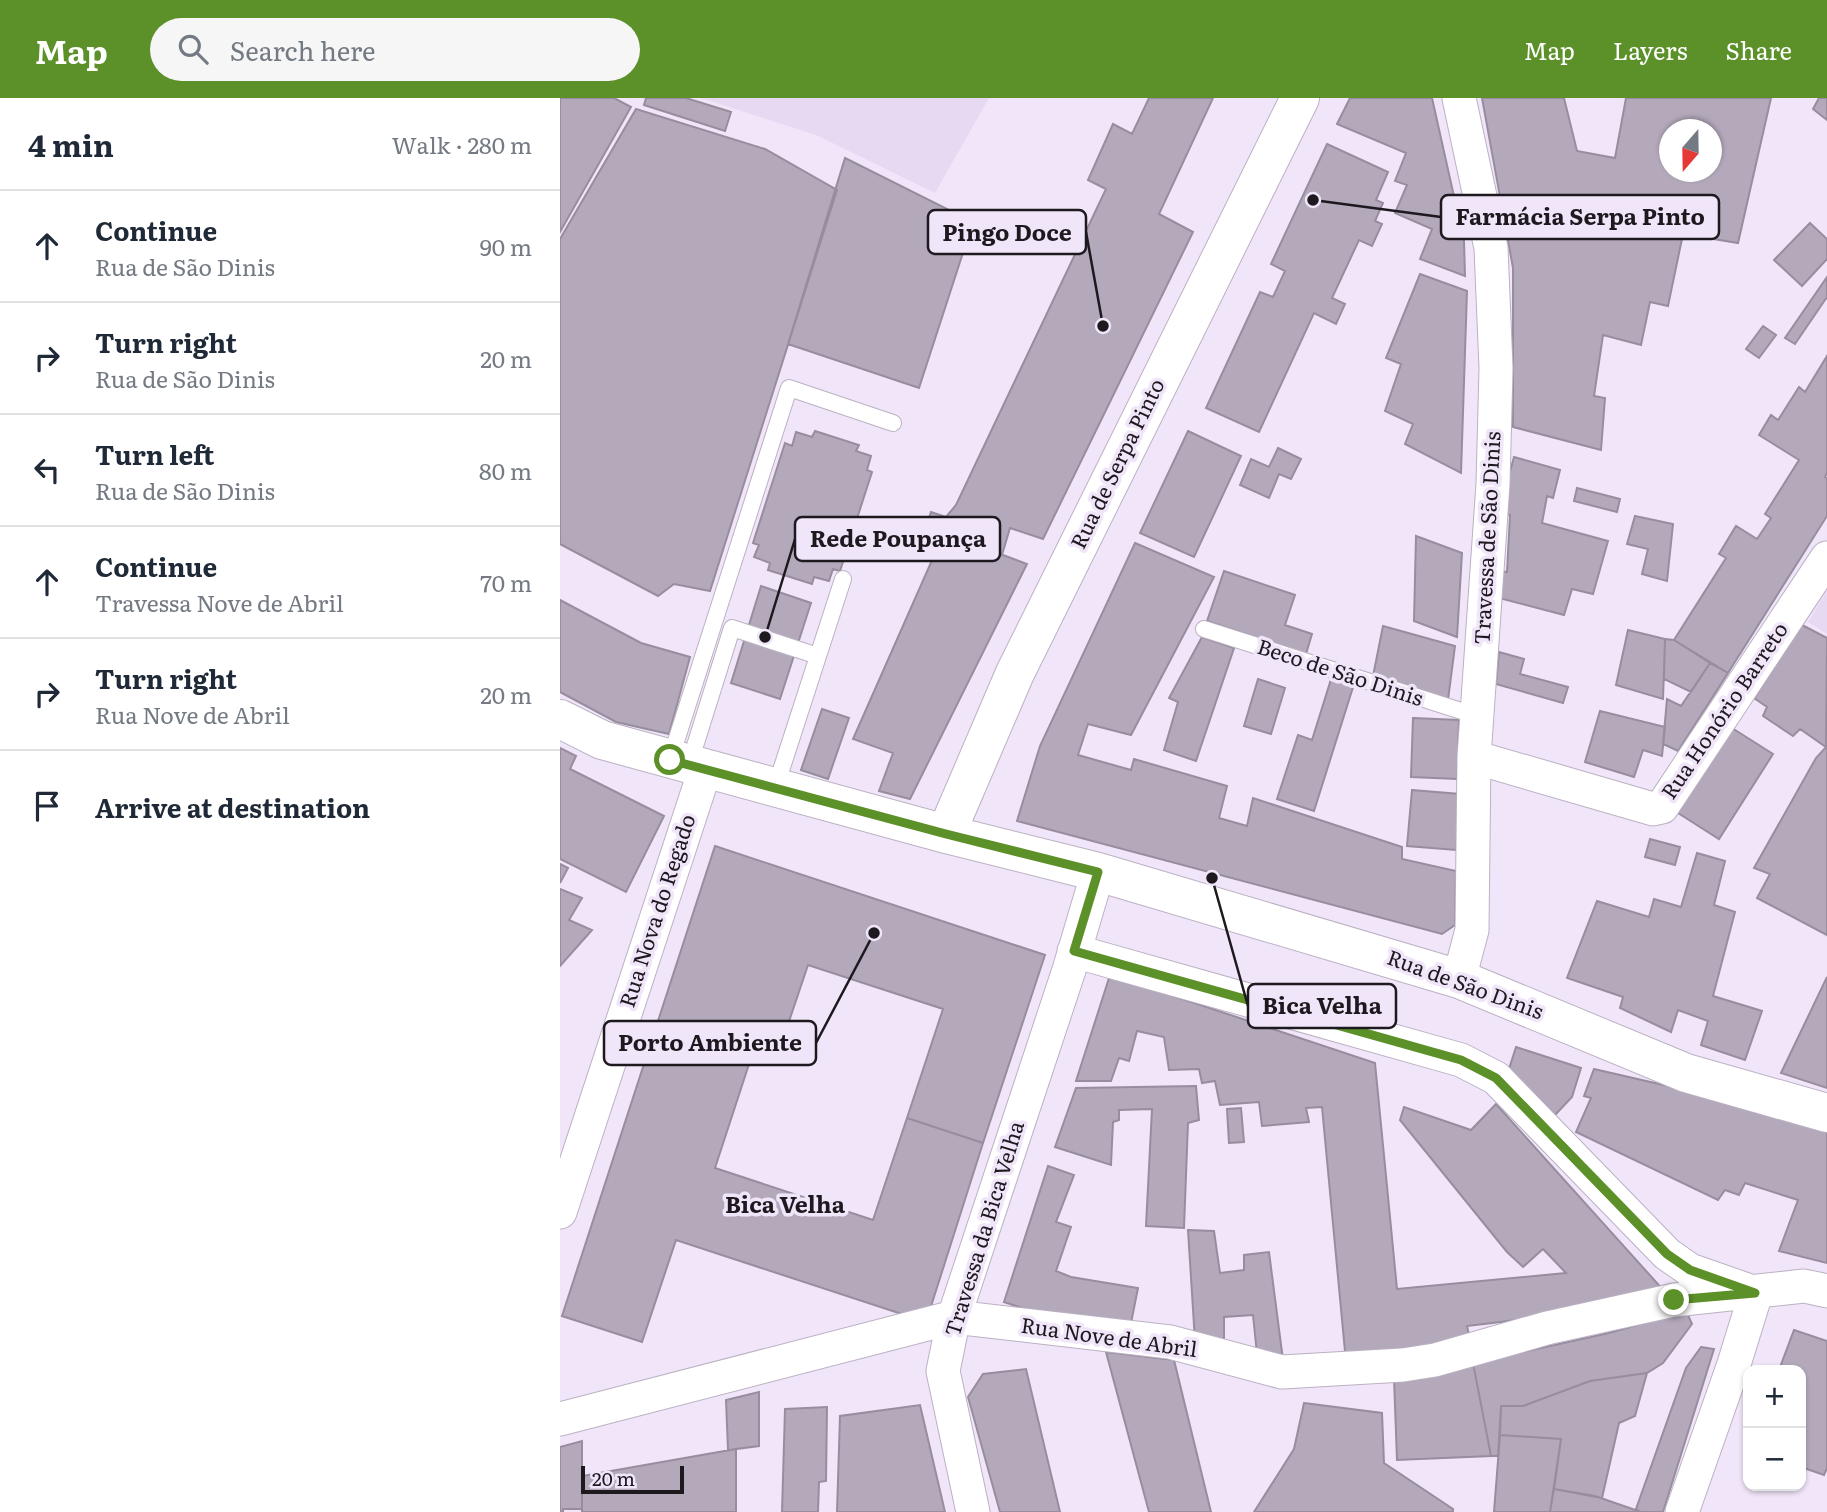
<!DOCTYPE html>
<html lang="en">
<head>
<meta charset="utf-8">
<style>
	:root { --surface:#fff; --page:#f6f6f7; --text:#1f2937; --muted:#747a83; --line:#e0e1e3; --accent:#5c9028 }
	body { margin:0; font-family:Literata,serif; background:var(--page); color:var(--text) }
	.controls { position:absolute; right:21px; bottom:21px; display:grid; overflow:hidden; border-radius:14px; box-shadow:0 2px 5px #0004 }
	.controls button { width:63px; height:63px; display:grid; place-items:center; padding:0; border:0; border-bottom:2px solid var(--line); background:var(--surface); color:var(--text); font:35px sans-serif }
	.compass { position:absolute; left:1099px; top:21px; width:63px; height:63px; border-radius:50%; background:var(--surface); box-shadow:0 2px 5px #0004; rotate:200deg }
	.scale { position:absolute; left:21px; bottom:18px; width:103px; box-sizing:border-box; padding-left:7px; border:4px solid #1d191f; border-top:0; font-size:19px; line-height:24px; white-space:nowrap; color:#1d191f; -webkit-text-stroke:5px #f1e6f9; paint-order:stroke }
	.stop { position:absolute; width:21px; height:21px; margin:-16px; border:5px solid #5c9028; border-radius:50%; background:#fff }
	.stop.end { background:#5c9028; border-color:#fff; box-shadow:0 2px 7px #0008 }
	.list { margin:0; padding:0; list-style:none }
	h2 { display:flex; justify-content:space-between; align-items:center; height:91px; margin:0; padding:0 28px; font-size:30px }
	h2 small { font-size:23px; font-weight:400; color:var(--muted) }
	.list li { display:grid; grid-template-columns:46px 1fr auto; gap:21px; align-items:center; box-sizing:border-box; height:112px; padding:0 28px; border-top:2px solid var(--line) }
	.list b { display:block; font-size:26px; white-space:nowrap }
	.list p { margin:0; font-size:23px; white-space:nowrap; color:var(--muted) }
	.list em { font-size:23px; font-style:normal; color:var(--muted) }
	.icon { flex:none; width:38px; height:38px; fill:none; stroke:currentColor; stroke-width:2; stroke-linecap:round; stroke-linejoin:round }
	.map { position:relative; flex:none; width:1267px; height:1414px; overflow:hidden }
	header { display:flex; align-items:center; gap:42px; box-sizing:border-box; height:98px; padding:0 35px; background:var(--accent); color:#fff }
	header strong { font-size:33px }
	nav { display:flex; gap:38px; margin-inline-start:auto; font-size:24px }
	.search { width:490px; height:63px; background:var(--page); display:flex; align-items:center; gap:18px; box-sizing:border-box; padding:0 24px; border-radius:38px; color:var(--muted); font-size:26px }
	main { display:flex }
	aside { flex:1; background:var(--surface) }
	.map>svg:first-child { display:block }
	.built { fill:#e8d9f2 }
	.building { fill:#b4a9bb; stroke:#978d9e; stroke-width:2; fill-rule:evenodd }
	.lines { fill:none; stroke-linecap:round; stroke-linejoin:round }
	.service-casing { stroke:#bcb1c3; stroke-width:18 }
	.minor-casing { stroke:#bcb1c3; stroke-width:35 }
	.tertiary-casing { stroke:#bcb1c3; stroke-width:40 }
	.service { stroke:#fff; stroke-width:16 }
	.minor { stroke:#fff; stroke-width:33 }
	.tertiary { stroke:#fff; stroke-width:38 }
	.route { stroke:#5c9028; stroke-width:9 }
	.labels { text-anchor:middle; stroke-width:7; stroke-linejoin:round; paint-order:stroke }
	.street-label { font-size:21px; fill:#1d191f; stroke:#f1e6f9 }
	.neighbourhood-label { font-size:23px; font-weight:bold; fill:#1d191f; stroke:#f1e6f9 }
	.leader { fill:none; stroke:#1d191f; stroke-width:2.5 }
	.callout-dot { fill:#1d191f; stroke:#f1e6f9; stroke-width:2.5 }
	.callout { fill:#f1e6f9; stroke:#1d191f; stroke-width:2.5 }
	.callout-label { font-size:23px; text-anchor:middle; font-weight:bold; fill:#1d191f }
</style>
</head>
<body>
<header>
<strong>Map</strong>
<div class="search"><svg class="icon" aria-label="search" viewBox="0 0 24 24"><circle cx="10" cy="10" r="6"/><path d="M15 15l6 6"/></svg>Search here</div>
<nav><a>Map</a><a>Layers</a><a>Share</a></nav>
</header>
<main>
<aside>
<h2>4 min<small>Walk · 280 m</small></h2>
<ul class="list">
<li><svg class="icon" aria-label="ahead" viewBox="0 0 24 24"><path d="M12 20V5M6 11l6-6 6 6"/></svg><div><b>Continue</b><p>Rua de São Dinis</p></div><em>90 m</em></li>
<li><svg class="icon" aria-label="right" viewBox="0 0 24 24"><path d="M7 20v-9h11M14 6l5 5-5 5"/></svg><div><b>Turn right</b><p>Rua de São Dinis</p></div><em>20 m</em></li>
<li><svg class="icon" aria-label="left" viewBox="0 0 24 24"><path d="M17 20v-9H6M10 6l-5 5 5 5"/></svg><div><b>Turn left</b><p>Rua de São Dinis</p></div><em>80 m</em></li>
<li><svg class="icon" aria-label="ahead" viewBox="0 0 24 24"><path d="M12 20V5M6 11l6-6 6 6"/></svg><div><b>Continue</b><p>Travessa Nove de Abril</p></div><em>70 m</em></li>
<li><svg class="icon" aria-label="right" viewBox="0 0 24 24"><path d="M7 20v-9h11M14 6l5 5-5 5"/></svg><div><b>Turn right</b><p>Rua Nove de Abril</p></div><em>20 m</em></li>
<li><svg class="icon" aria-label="arrive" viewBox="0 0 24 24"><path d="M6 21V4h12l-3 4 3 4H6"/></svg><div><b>Arrive at destination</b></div></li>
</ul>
</aside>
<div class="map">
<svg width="1267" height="1414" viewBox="0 0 1267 1414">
	<rect width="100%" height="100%" fill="#f1e6f9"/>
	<path class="built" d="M141 0H429L375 95 256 37Z
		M1267 493V536L1248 524Z"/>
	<path class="building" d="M0 0H54L71 9 0 134Z
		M86 0H126L171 14 165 33 84 7Z
		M589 0H653L599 116 633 134 483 441 450 430 442 457 366 429 371 414 386 419 396 407 546 91 528 82 553 26 572 36Z
		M790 0H872L904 143 905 178 860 161 872 131 835 115 847 87 835 83 846 55 777 26Z
		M922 0H1004L1017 53 1055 60 1066 0H1211L1178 145 1123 136 1108 208 1090 204 1081 247 1043 237 1034 298 1045 300 1041 352 953 329V170ZM1110 32H1152V74H1110Z
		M1259 0H1267V22L1253 11Z
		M76 11 205 51 277 92 150 493 114 486 98 498 0 446V141Z
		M767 46 828 74 816 102 823 105 815 123 822 126 812 148 799 142 772 200 785 206 776 226 754 215 699 334 646 310 700 194 713 199 725 173 711 166Z
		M285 60 413 124 359 290 228 246Z
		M1250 125 1267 141V161L1242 188 1214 162Z
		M860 176 907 193 901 375 845 346 853 326 825 313 841 266 826 260Z
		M1267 179V199L1235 246 1225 240Z
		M1203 228 1216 237 1199 260 1186 251Z
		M1267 258V375L1265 379 1267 380V418L1168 575 1114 542 1166 460 1159 456 1176 428 1197 441 1211 420 1205 416 1239 362 1199 337 1211 317 1218 322 1239 289 1245 294Z
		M255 333 299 347 296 353 311 358 307 372 312 374 280 473 273 471 269 483 254 479 252 486 208 472 210 465 194 459 199 447 193 445 225 345 232 348 236 334 252 339Z
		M628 333 681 358 634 459 580 435Z
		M718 350 741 361 731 381 719 376 709 400 680 387 691 361 709 369Z
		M954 359 1000 372 993 400 987 398 982 425 1048 443 1033 496 1012 491 1004 517 939 500 940 473 947 474 950 417 939 414Z
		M1017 390 1060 401 1057 414 1014 403Z
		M1075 418 1113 426 1107 483 1082 476 1088 451 1067 446Z
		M384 435 467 466 350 701 319 693 333 655 293 641Z
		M856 438 902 455 897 539 854 523Z
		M575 445 654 479 571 637 528 626 518 657 571 672 574 661 667 688 659 720 687 728 693 700 842 749V761L896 773 895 827 882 836 457 723 480 648Z
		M664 473 735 497 725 527 752 536 746 556 647 523Z
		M201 488 251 505 220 601 171 585Z
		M0 502 81 545 130 559 109 636 56 624 0 594Z
		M1242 527 1267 540 1266 649 1240 631 1233 638 1203 618 1207 609 1194 600Z
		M823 528 895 548 888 602 813 578Z
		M1068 532 1105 541 1103 601 1056 587Z
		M642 539 674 550 636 663 604 652 618 604 609 600Z
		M1105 541 1114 542 1150 565 1131 594 1104 581Z
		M939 554 964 561 960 576 1008 589 1003 605 936 586Z
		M1150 565 1168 575 1118 653 1103 646 1107 601 1121 608Z
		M772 578 794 586 754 713 717 701 738 637 752 642Z
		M698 581 725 590 711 636 684 628Z
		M262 611 289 620 268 681 241 672Z
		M1040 613 1105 629 1102 658 1083 652 1074 679 1025 664Z
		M853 620 899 622 897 681 851 679Z
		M1172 630 1213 656 1159 741 1118 715Z
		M1267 648V837L1197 800 1210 776 1194 770 1256 660Z
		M0 650 16 658 10 671 104 718 66 794 0 761Z
		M852 692 900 696 896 752 847 748Z
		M1090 741 1120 749 1115 767 1085 759Z
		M155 748 485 857 423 1045 347 1020 383 911 248 867 215 965 97 926Z
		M1137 755 1165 763 1154 807 1175 814 1153 898 1202 913 1185 962 1141 947 1148 923 1118 912 1111 934 1060 910 1063 899 1007 880 1037 803 1089 819 1094 801 1121 809Z
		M0 766 8 770 0 785Z
		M0 791 22 800 9 822 32 832 0 868Z
		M550 877 815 965 837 1191 1006 1175 983 1151 963 1169 947 1154 840 1022 844 1009 911 1032 936 1006 1105 1194 1023 1214 907 1228 911 1246 786 1264 762 1009 746 1010 749 1024 702 1028 699 1004 660 1007 655 983 642 985 639 971 609 972 604 939 577 933 569 963 559 960 551 983H516Z
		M1267 879V990L1221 975Z
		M97 926 192 957 155 1070 313 1122 347 1020 423 1045 366 1224 116 1142 82 1244 2 1218Z
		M956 949 1021 970 1012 999 995 1017 949 971Z
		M1034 971 1134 994 1267 1034V1165L1219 1153 1238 1102 1185 1085 1179 1097 1165 1092 1158 1102 1016 1034 1031 1000 1024 998Z
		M636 988 639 1022 628 1025 624 1130 586 1128 592 1011 559 1012V1022L553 1024 551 1067 495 1049 516 990Z
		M681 1010 684 1044 669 1045 667 1011Z
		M488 1068 514 1077 496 1124 511 1129 496 1173 511 1179 578 1190 569 1235 513 1227 444 1204Z
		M628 1132 654 1133 660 1175 684 1172V1157L709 1154 723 1262 697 1256 693 1217 664 1219V1244L635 1243Z
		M1126 1213 1132 1226 1103 1265 1087 1275 1030 1283 963 1308H941L938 1358H931L913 1265 1049 1235Z
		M1234 1232 1267 1243V1370L1264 1377 1241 1369V1272H1219Z
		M1141 1249 1154 1251 1103 1414H1081L1076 1411 1126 1270Z
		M546 1254 614 1262 651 1414H589Z
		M913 1265 931 1358 837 1362 834 1280Z
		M466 1271 500 1414H440L408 1299 423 1276Z
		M1087 1275 1075 1318 1059 1325 1042 1400 994 1391 1001 1341 940 1337 941 1308H963L1030 1283Z
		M199 1294V1348L168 1352 166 1302Z
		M744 1305 822 1315 824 1365 893 1411V1414H694L734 1351Z
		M360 1307 385 1414H277L280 1318Z
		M267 1309 266 1383 259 1384 258 1414H222L225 1311Z
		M940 1337 1001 1341 990 1414H934Z
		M22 1343V1411H3V1414H0V1349Z
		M176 1351V1414H22V1378Z
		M994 1391 1035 1398 1081 1414H990Z"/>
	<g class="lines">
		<defs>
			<path id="service" d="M644 531 917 618
				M110 662 229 290 333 325
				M129 667 172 530 258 558
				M215 691 283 481"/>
			<path id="minor" d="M914 659 1093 711 1102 709 1267 460
				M514 853 901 962 936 980 1107 1156 1130 1172 1187 1192
				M899 881 912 832 914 659 933 386 936 270 931 150 899 0
				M0 1114 145 672
				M0 1321 394 1219 610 1244 722 1274 843 1267 875 1262 987 1230 1114 1202 1244 1188 1267 1193
				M413 1414 383 1273 394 1219 509 872 538 774
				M1122 1414 1174 1266 1196 1195"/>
			<path id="tertiary" d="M0 621 42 642 386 736 538 774 899 881 1126 975 1267 1015
				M386 736 455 575 740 0"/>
		</defs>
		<use href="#service" class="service-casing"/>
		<use href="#minor" class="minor-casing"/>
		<use href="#tertiary" class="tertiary-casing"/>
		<use href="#service" class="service"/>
		<use href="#minor" class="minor"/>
		<use href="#tertiary" class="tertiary"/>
	</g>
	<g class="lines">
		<path class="route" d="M110 662 386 736 538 774 514 853 901 962 936 980 1107 1156 1130 1172 1195 1195 1114 1202"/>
	</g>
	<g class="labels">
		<g class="street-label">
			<text transform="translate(558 366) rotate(-64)" y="7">Rua de Serpa Pinto</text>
			<text transform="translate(928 440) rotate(-87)" y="7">Travessa de São Dinis</text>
			<text transform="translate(780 575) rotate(18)" y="7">Beco de São Dinis</text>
			<text transform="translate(1165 613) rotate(-56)" y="7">Rua Honório Barreto</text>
			<text transform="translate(98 813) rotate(-72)" y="7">Rua Nova do Regado</text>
			<text transform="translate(905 887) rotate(20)" y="7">Rua de São Dinis</text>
			<text transform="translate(425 1131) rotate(-73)" y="7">Travessa da Bica Velha</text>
			<text transform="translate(549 1240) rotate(8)" y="7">Rua Nove de Abril</text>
		</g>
		<g class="neighbourhood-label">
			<text x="225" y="1115">Bica Velha</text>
		</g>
	</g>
	<path class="leader" d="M753 102L881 119M543 228L526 134M205 539L235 441M652 780L688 908M314 835L256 945"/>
	<g class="callout-dot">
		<circle cx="753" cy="102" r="7"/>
		<circle cx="543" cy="228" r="7"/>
		<circle cx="205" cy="539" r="7"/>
		<circle cx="652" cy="780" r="7"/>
		<circle cx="314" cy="835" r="7"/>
	</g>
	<g class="callout">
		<rect x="881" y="97" width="278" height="44" rx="7"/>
		<rect x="368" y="112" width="158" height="44" rx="7"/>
		<rect x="235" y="419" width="205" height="44" rx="7"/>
		<rect x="688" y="886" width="148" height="44" rx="7"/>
		<rect x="44" y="923" width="212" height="44" rx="7"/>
	</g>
	<g class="callout-label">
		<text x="1020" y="127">Farmácia Serpa Pinto</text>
		<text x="447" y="143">Pingo Doce</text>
		<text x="338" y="449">Rede Poupança</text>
		<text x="762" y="916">Bica Velha</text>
		<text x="150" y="953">Porto Ambiente</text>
	</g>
</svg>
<div class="controls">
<button>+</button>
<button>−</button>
</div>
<svg class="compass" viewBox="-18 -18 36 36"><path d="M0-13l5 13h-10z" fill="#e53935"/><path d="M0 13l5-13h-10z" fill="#747a83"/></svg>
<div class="scale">20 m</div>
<div class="stop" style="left:110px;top:662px"></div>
<div class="stop end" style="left:1114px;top:1202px"></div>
</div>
</main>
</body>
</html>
